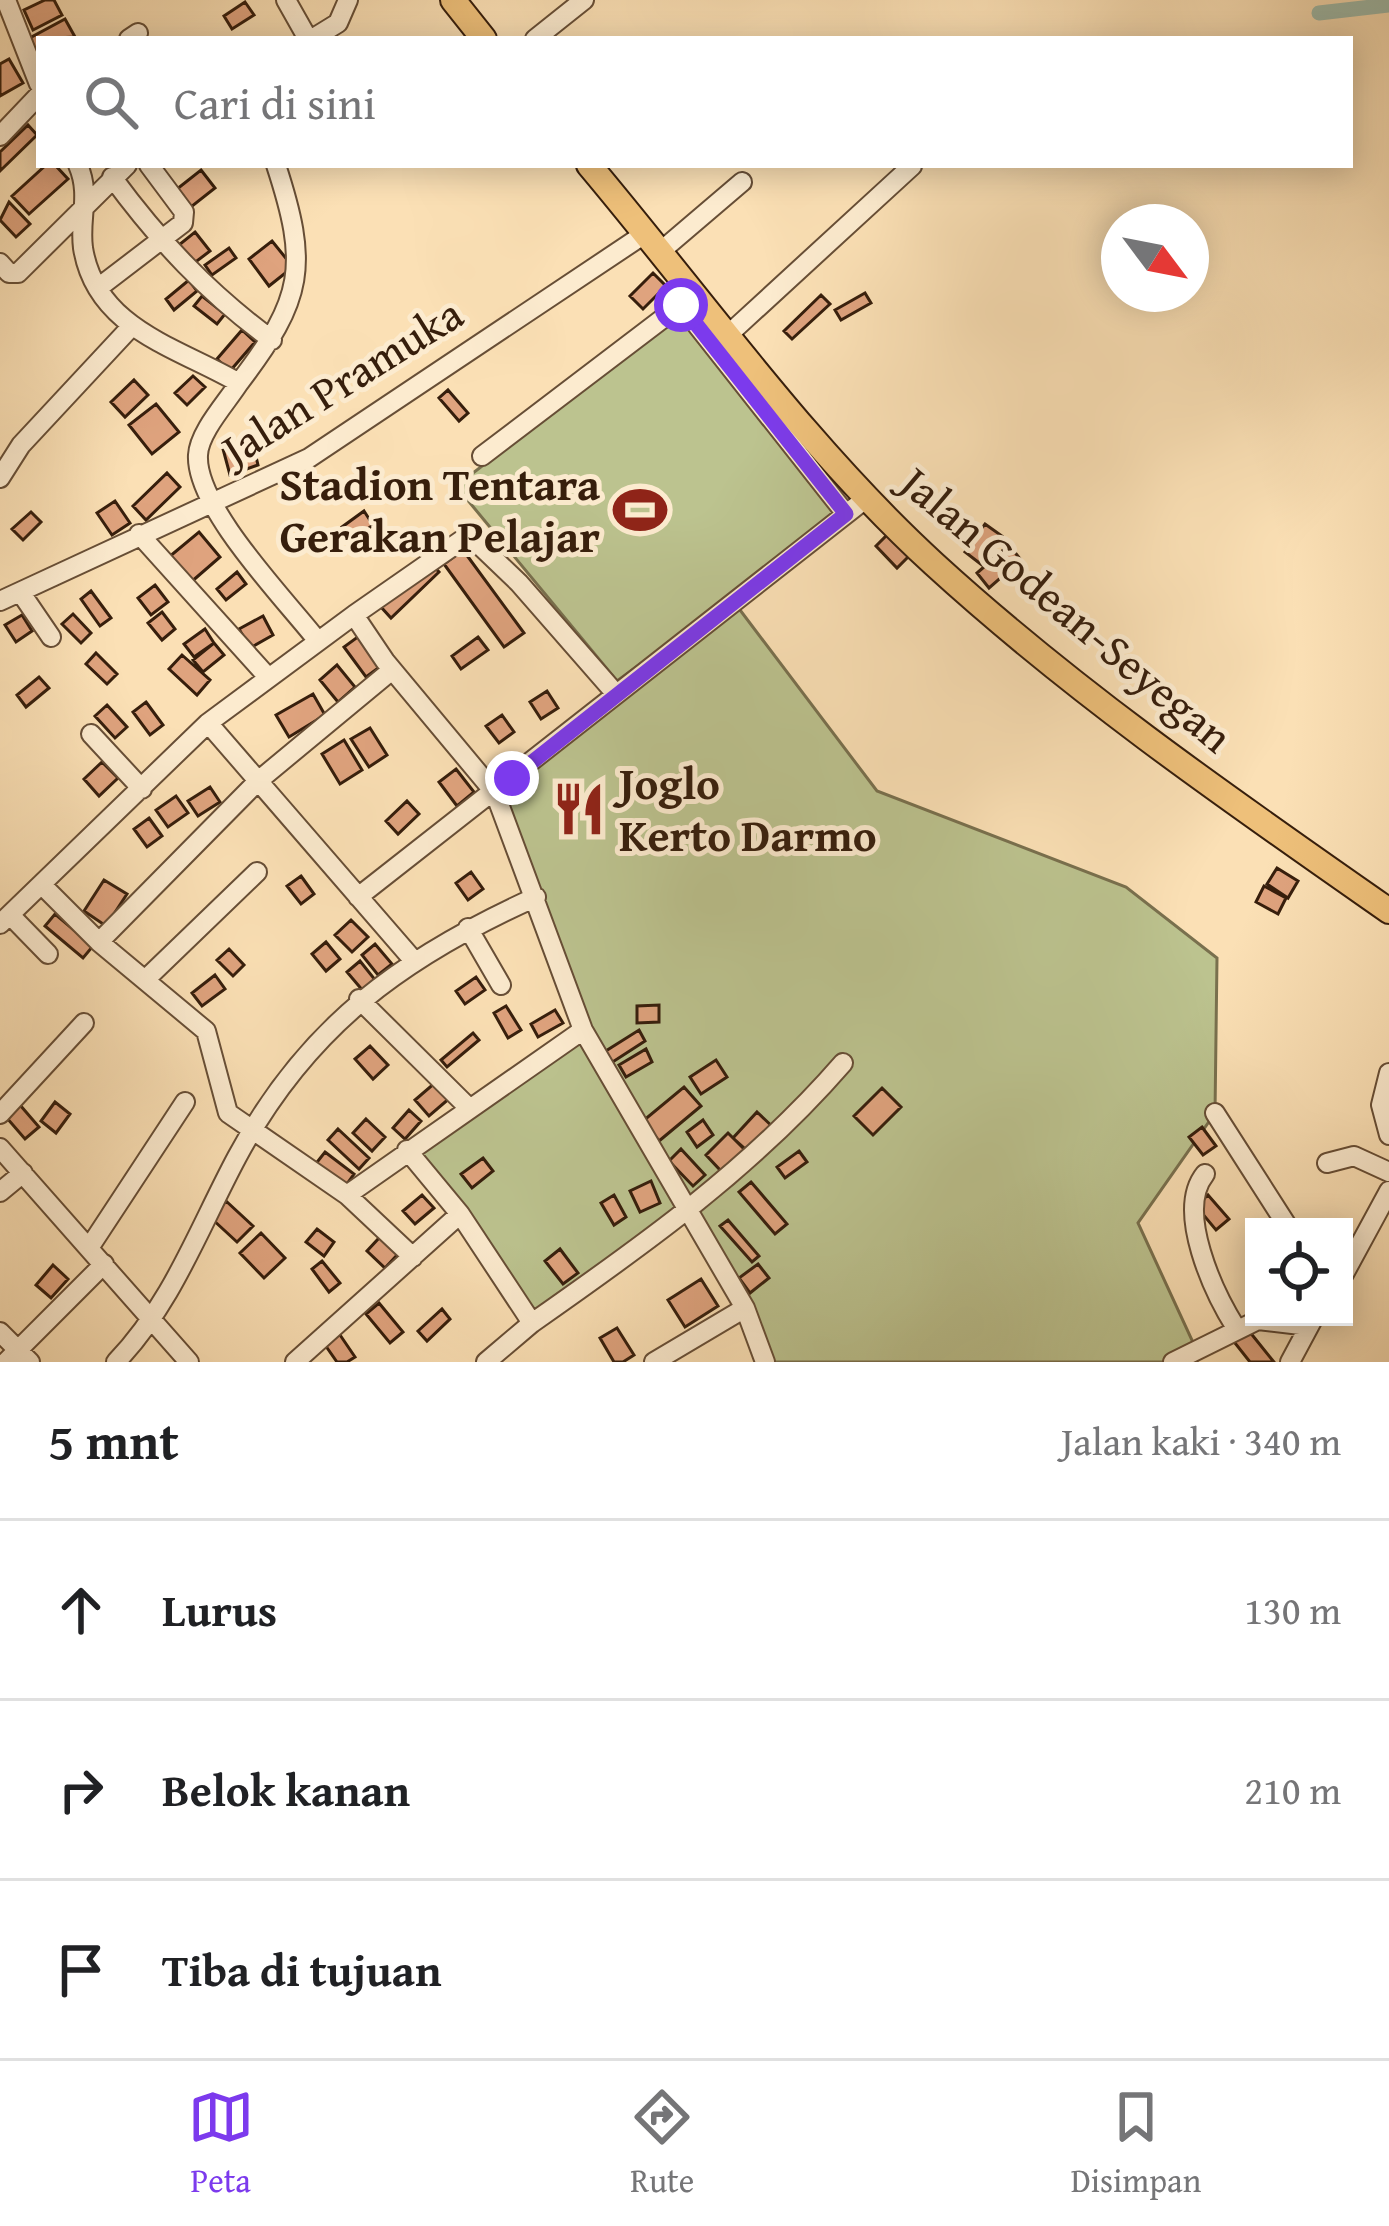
<!DOCTYPE html>
<html lang="id">
<head>
<meta charset="utf-8">
<style>
	:root { --surface:#fff; --page:#f6f6f6; --text:#202124; --muted:#757577; --line:#e0e0e0; --accent:#7c3aed }
	body { margin:0; font-family:"Gentium Book Plus",serif; background:var(--page); color:var(--text) }
	.controls { position:absolute; right:36px; bottom:36px; display:grid; overflow:hidden; border-radius:0px; box-shadow:0 6px 30px #0003 }
	.controls button { width:108px; height:108px; display:grid; place-items:center; padding:0; border:0; border-bottom:3px solid var(--line); background:var(--surface); color:var(--text); font:60px sans-serif }
	.compass { position:absolute; left:1101px; top:204px; width:108px; height:108px; border-radius:50%; background:var(--surface); box-shadow:0 6px 30px #0003; rotate:122deg }
	.stop { position:absolute; width:36px; height:36px; margin:-27px; border:9px solid #7c3aed; border-radius:50%; background:#fff }
	.stop.end { background:#7c3aed; border-color:#fff; box-shadow:0 3px 12px #0008 }
	.list { margin:0; padding:0; list-style:none }
	h2 { display:flex; justify-content:space-between; align-items:center; height:156px; margin:0; padding:0 48px; font-size:51px }
	h2 small { font-size:39px; font-weight:400; color:var(--muted) }
	.list li { display:grid; grid-template-columns:78px 1fr auto; gap:36px; align-items:center; box-sizing:border-box; height:180px; padding:0 48px; border-top:3px solid var(--line) }
	.list b { display:block; font-size:45px; white-space:nowrap }
	.list em { font-size:39px; font-style:normal; color:var(--muted) }
	.icon { flex:none; width:66px; height:66px; fill:none; stroke:currentColor; stroke-width:2; stroke-linecap:round; stroke-linejoin:round }
	.map { position:relative; flex:none; width:1389px; height:1362px; overflow:hidden }
	.search { position:absolute; background:var(--surface); box-shadow:0 6px 30px #0003; left:36px; right:36px; top:36px; height:132px; display:flex; align-items:center; gap:30px; box-sizing:border-box; padding:0 42px; border-radius:0px; color:var(--muted); font-size:45px }
	.sheet { height:696px; background:var(--surface) }
	nav { display:flex; justify-content:space-around; align-items:center; box-sizing:border-box; height:168px; border-top:3px solid var(--line); background:var(--surface); font-size:33px; color:var(--muted) }
	nav a { display:grid; justify-items:center; gap:6px }
	nav .on { color:var(--accent) }
	.map>svg:first-child { display:block }
	.green { fill:#bcc38f; stroke:#79704e; stroke-width:3 }
	.lines { fill:none; stroke-linecap:round; stroke-linejoin:round }
	.canal { stroke:#9fbdad; stroke-width:15 }
	.building { fill:#dfa37e; stroke:#361e0c; stroke-width:3 }
	.minor-casing { stroke:#674e36; stroke-width:22 }
	.major-casing { stroke:#361e0c; stroke-width:28 }
	.minor { stroke:#fcebcf; stroke-width:18 }
	.major { stroke:#eec07a; stroke-width:24 }
	.route { stroke:#7c3aed; stroke-width:15 }
	.labels { text-anchor:middle; stroke-width:10; stroke-linejoin:round; paint-order:stroke }
	.street-label { font-size:45px; fill:#361e0c; stroke:#fcebcf }
	.poi-label { font-size:45px; font-weight:bold; fill:#361e0c; stroke:#fcebcf; text-anchor:end }
</style>
</head>
<body>
<div class="map">
<svg width="1389" height="1362" viewBox="0 0 1389 1362">
	<rect width="100%" height="100%" fill="#fbe0b5"/>
	<filter id="stains"><feTurbulence type="fractalNoise" baseFrequency=".00167" numOctaves="4"/><feColorMatrix values="0 0 0 0 .2 0 0 0 0 .09 0 0 0 0 .02 0 0 0 .5 -.17"/></filter>
	<radialGradient id="worn" r=".72"><stop offset=".6" stop-color="#630" stop-opacity="0"/><stop offset="1" stop-color="#630" stop-opacity=".3"/></radialGradient>
	<path class="green" d="M685 311 846 514 617 681 456 486Z
		M734 602 877 791 1126 887 1217 958 1215 1113 1138 1223 1197 1351V1362H765L690 1214 529 1327 407 1150 583 1029 495 793Z"/>
	<g class="lines">
		<path class="canal" d="M1319 13 1389 5"/>
	</g>
	<path class="building" d="M45 0H54L62 15 33 30 24 10Z
		M245 2 254 15 232 29 224 16Z
		M65 19 75 37 39 39 37 57 28 39Z
		M9 59 23 83 0 96V64Z
		M28 125 37 135 0 171V152Z
		M46 165H55L68 179 29 214 12 196Z
		M201 170 215 188 191 207 177 189Z
		M9 202 30 224 16 237 0 220Z
		M195 232 210 251 189 267 174 249Z
		M272 241 293 267 269 286 249 259Z
		M229 248 236 258 212 275 205 265Z
		M653 273 666 286 643 309 630 296Z
		M189 280 197 291 174 310 166 299Z
		M865 293 871 303 841 320 835 310Z
		M821 295 830 304 792 339 784 331Z
		M202 296 225 314 217 324 194 306Z
		M242 330 255 342 230 371 217 359Z
		M193 376 205 387 187 405 175 393Z
		M134 380 148 395 125 417 111 402Z
		M448 390 468 413 459 421 439 398Z
		M156 404 179 432 152 454 129 425Z
		M252 440 258 465 230 475 223 449Z
		M167 473 180 487 146 520 133 506Z
		M115 501 130 523 112 535 97 513Z
		M364 511 373 525 351 541 342 527Z
		M31 512 41 522 23 540 12 529Z
		M985 524 1002 536 982 565 965 552Z
		M199 532 220 557 190 583 169 557Z
		M888 534 909 556 897 568 876 546Z
		M1009 545 1021 560 989 588 977 573Z
		M463 550 524 633 504 647 444 564Z
		M429 561 439 572 391 618 381 607Z
		M237 572 246 584 226 600 217 589Z
		M155 585 168 602 151 615 138 598Z
		M91 591 111 618 100 626 81 599Z
		M162 612 175 629 162 640 148 623Z
		M73 614 91 633 81 643 62 624Z
		M22 615 32 631 16 642 5 625Z
		M263 616 273 635 250 648 239 629Z
		M205 629 214 643 194 657 184 644Z
		M359 636 381 666 366 677 344 647Z
		M478 637 488 650 461 669 452 656Z
		M214 643 224 655 203 672 193 660Z
		M96 653 117 674 107 684 86 664Z
		M182 655 210 680 197 695 169 669Z
		M337 665 355 687 338 702 320 680Z
		M39 677 49 688 26 707 17 695Z
		M547 691 558 708 541 719 530 702Z
		M313 694 325 715 289 737 276 715Z
		M146 702 163 725 150 735 133 712Z
		M107 705 127 727 115 738 95 716Z
		M502 715 514 732 499 743 486 726Z
		M370 728 387 755 369 767 351 739Z
		M344 740 362 770 340 784 322 754Z
		M102 762 118 778 99 796 84 779Z
		M456 769 474 792 457 806 439 782Z
		M210 787 220 802 198 816 188 801Z
		M176 796 188 813 168 827 156 810Z
		M407 801 419 814 398 834 386 821Z
		M149 818 162 836 147 847 134 829Z
		M1277 868 1298 881 1288 898 1267 884Z
		M471 872 483 889 468 900 456 883Z
		M301 876 314 894 301 904 287 886Z
		M104 880 127 894 106 926 84 911Z
		M1264 886 1286 898 1278 914 1256 902Z
		M55 914 93 946 83 958 45 926Z
		M351 920 368 937 352 952 335 935Z
		M326 942 340 959 326 971 312 954Z
		M375 944 392 964 378 975 362 955Z
		M229 949 244 965 233 976 217 960Z
		M360 961 376 981 364 992 347 972Z
		M215 975 225 989 202 1006 192 993Z
		M476 977 485 990 465 1004 456 991Z
		M659 1005V1022L637 1023V1006Z
		M506 1006 521 1030 508 1038 494 1013Z
		M555 1010 563 1023 538 1037 531 1024Z
		M639 1030 645 1041 608 1065 601 1054Z
		M473 1033 479 1040 447 1067 441 1060Z
		M370 1046 388 1065 373 1079 355 1059Z
		M646 1049 652 1062 626 1077 619 1065Z
		M716 1060 727 1077 701 1094 690 1077Z
		M437 1081 451 1097 429 1116 415 1100Z
		M684 1087 701 1106 659 1141 643 1121Z
		M882 1088 901 1107 873 1135 854 1116Z
		M55 1102 70 1114 56 1133 41 1121Z
		M20 1105 39 1127 25 1139 6 1117Z
		M409 1110 421 1121 405 1139 393 1128Z
		M757 1112 775 1129 752 1155 733 1138Z
		M366 1119 385 1137 372 1151 353 1133Z
		M703 1120 713 1135 697 1147 687 1132Z
		M1202 1127 1216 1146 1203 1155 1189 1137Z
		M338 1129 369 1158 359 1169 328 1140Z
		M728 1133 745 1150 722 1172 706 1155Z
		M681 1149 705 1175 693 1186 669 1161Z
		M799 1151 807 1162 785 1178 777 1167Z
		M325 1152 354 1174 344 1188 314 1166Z
		M483 1158 493 1171 472 1188 461 1174Z
		M651 1181 660 1203 640 1212 630 1191Z
		M751 1182 787 1224 775 1234 739 1192Z
		M422 1195 434 1208 415 1224 403 1211Z
		M614 1195 626 1217 614 1225 601 1203Z
		M1208 1195 1229 1219 1216 1230 1196 1206Z
		M226 1201 253 1226 237 1242 211 1218Z
		M728 1220 759 1256 752 1262 720 1226Z
		M317 1229 334 1242 324 1256 306 1242Z
		M261 1233 285 1258 264 1278 240 1253Z
		M380 1237 398 1254 385 1268 367 1251Z
		M560 1249 578 1273 563 1284 545 1261Z
		M322 1261 340 1283 329 1292 312 1269Z
		M758 1264 769 1278 750 1293 739 1278Z
		M53 1265 68 1279 51 1298 36 1285Z
		M701 1279 718 1306 685 1327 668 1300Z
		M379 1303 403 1332 390 1343 366 1314Z
		M442 1309 450 1319 427 1341 418 1331Z
		M1245 1326 1274 1362H1250L1231 1338Z
		M617 1328 634 1355 623 1362H614L600 1338Z
		M338 1332 355 1357 347 1362H337L323 1342Z"/>
	<g class="lines">
		<defs>
			<path id="minor" d="M6 0 39 84
				M286 0 308 39
				M129 39 138 33
				M312 39 338 23 348 0
				M535 39 584 0
				M0 136 39 95
				M78 165C91 195 79 218 83 248 96 329 177 347 239 383 227 402 199 432 198 455 195 507 285 599 317 640
				M112 177C159 241 208 293 272 340
				M661 251 742 182
				M0 263 9 273H18L127 165
				M98 288 183 223 184 212 149 165
				M681 305 846 514
				M729 334 912 166
				M239 383C304 298 309 266 276 165
				M482 456 695 294
				M0 478 21 445 130 328
				M139 534 267 676
				M21 593 51 637
				M0 601 309 458 646 233
				M354 615 469 535 519 583 616 694
				M208 723 415 962
				M91 734 142 789
				M43 886 99 942 206 1031 228 1113 347 1195 413 1257
				M358 897 868 497
				M12 917 48 954
				M0 924 208 723 354 615 385 661 495 793 583 1030 745 1308 765 1362
				M468 928 501 985
				M99 942 258 781 392 670
				M146 979 257 872
				M359 999 469 1108
				M1389 1073 1381 1105 1389 1135
				M1215 1113 1288 1227
				M0 1114 84 1023
				M0 1148 189 1362
				M407 1150 460 1214 532 1323 486 1362
				M1327 1163 1354 1156 1389 1172
				M1205 1174C1175 1211 1214 1293 1236 1328
				M0 1192 23 1173
				M347 1195 583 1030
				M89 1248 185 1102
				M1344 1274 1389 1191
				M532 1323C645 1244 752 1168 843 1063
				M0 1332 30 1362
				M6 1362 104 1264
				M116 1362C172 1304 199 1228 237 1157 307 1026 403 957 536 897
				M295 1362 460 1214
				M654 1362 745 1308
				M1173 1362 1258 1320 1309 1326
				M1290 1362 1313 1319"/>
			<path id="major" d="M453 0 484 39
				M589 165C701 298 805 446 934 564 1075 693 1233 802 1389 911"/>
		</defs>
		<use href="#minor" class="minor-casing"/>
		<use href="#major" class="major-casing"/>
		<use href="#minor" class="minor"/>
		<use href="#major" class="major"/>
	</g>
	<g class="lines">
		<path class="route" d="M512 778 846 514 681 305"/>
	</g>
	<defs>
		<symbol id="stadium-bare" viewBox="-9 -9 18 18"><path d="M0-5a6.5 5 0 1 0 0 10a6.5 5 0 1 0 0-10ZM-3.5-1.8h7v3.6h-7Z" fill="#8f2418" stroke="#fcebcf" stroke-width="2.5" paint-order="stroke"/></symbol>
		<symbol id="restaurant-bare" viewBox="-9 -9 18 18"><path d="M-5-6h1v4h1v-4h1v4h1v-4h1v5L-1.5 .5V6h-2V.5L-5-1ZM5-6V6H3V1.5H1.5Q1.5-4 5-6Z" fill="#8f2418" stroke="#fcebcf" stroke-width="2.5" paint-order="stroke"/></symbol>
	</defs>
	<g fill-rule="evenodd">
		<use href="#stadium-bare" x="602" y="472" width="76" height="76"/>
		<use href="#restaurant-bare" x="541" y="771" width="76" height="76"/>
	</g>
	<g class="labels">
		<g class="street-label">
			<text transform="translate(342 381) rotate(-32)" y="16">Jalan Pramuka</text>
			<text transform="translate(1067 609) rotate(40)" y="16">Jalan Godean-Seyegan</text>
		</g>
		<g class="poi-label">
			<text x="600" y="500">Stadion Tentara<tspan x="600" dy="52">Gerakan Pelajar</tspan></text>
			<text x="619" y="799" text-anchor="start">Joglo<tspan x="619" dy="52">Kerto Darmo</tspan></text>
		</g>
	</g>
	<rect width="100%" height="100%" filter="url(#stains)"/>
	<rect width="100%" height="100%" fill="url(#worn)"/>
</svg>
<div class="controls">
<button><svg class="icon" aria-label="locate" viewBox="0 0 24 24"><circle cx="12" cy="12" r="6"/><path d="M12 2v4M12 18v4M2 12h4M18 12h4"/></svg></button>
</div>
<svg class="compass" viewBox="-18 -18 36 36"><path d="M0-13l5 13h-10z" fill="#e53935"/><path d="M0 13l5-13h-10z" fill="#757577"/></svg>
<div class="stop" style="left:681px;top:305px"></div>
<div class="stop end" style="left:512px;top:778px"></div>
<div class="search"><svg class="icon" aria-label="search" viewBox="0 0 24 24"><circle cx="10" cy="10" r="6"/><path d="M15 15l6 6"/></svg>Cari di sini</div>
</div>
<section class="sheet">
<h2>5 mnt<small>Jalan kaki · 340 m</small></h2>
<ul class="list">
<li><svg class="icon" aria-label="ahead" viewBox="0 0 24 24"><path d="M12 20V5M6 11l6-6 6 6"/></svg><div><b>Lurus</b></div><em>130 m</em></li>
<li><svg class="icon" aria-label="right" viewBox="0 0 24 24"><path d="M7 20v-9h11M14 6l5 5-5 5"/></svg><div><b>Belok kanan</b></div><em>210 m</em></li>
<li><svg class="icon" aria-label="arrive" viewBox="0 0 24 24"><path d="M6 21V4h12l-3 4 3 4H6"/></svg><div><b>Tiba di tujuan</b></div></li>
</ul>
</section>
<nav>
<a class="on"><svg class="icon" aria-label="map" viewBox="0 0 24 24"><path d="M3 6l6-2 6 2 6-2v14l-6 2-6-2-6 2zM9 4v14M15 6v14"/></svg>Peta</a>
<a><svg class="icon" aria-label="directions" viewBox="0 0 24 24"><path d="M12 3l9 9-9 9-9-9zM9 14v-3h6M13 9l2 2-2 2"/></svg>Rute</a>
<a><svg class="icon" aria-label="saved" viewBox="0 0 24 24"><path d="M7 4h10v16l-5-4-5 4z"/></svg>Disimpan</a>
</nav>
</body>
</html>
